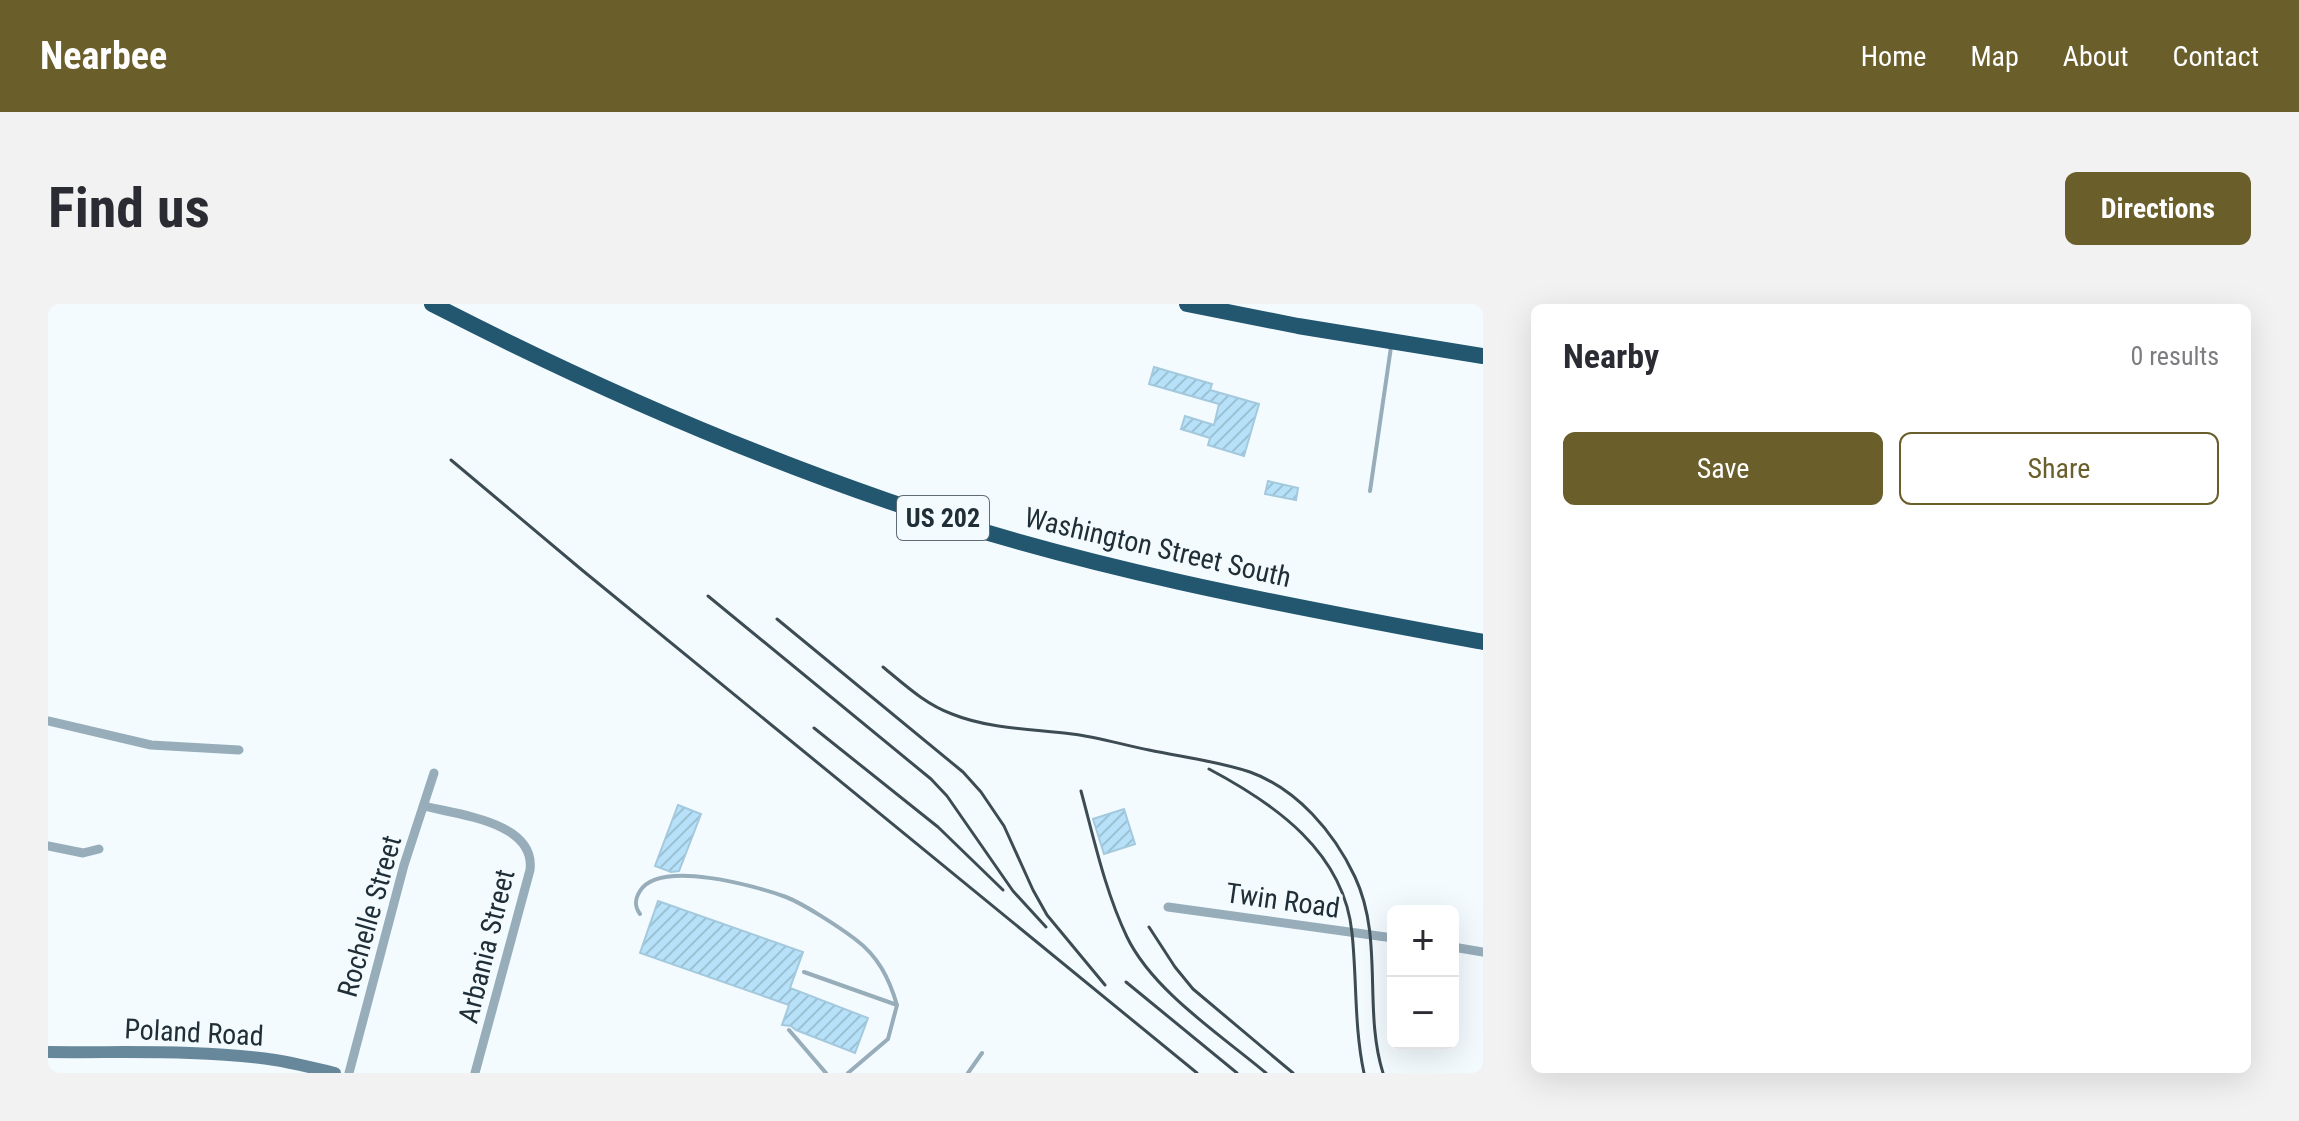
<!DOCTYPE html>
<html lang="en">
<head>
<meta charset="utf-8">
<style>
	:root { --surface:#fff; --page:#f2f2f3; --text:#2b2b33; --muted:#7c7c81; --line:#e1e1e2; --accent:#6a5e2b }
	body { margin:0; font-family:"Roboto Condensed",sans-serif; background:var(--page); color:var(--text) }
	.controls { position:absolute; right:24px; bottom:24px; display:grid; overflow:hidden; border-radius:12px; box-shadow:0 8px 32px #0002 }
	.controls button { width:72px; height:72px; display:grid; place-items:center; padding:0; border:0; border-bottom:2px solid var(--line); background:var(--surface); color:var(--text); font:40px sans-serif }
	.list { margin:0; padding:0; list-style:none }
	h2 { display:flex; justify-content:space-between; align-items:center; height:104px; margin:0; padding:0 32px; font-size:34px }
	h2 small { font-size:26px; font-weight:400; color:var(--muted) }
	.actions { display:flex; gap:16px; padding:24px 32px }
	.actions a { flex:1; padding:18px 0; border:2px solid var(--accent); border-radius:12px; text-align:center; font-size:28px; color:var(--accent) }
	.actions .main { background:var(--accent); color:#fff }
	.map { position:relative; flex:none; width:1435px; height:769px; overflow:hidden; border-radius:12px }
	header { display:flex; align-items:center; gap:48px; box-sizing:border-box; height:112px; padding:0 40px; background:var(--accent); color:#fff }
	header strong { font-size:38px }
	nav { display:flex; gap:44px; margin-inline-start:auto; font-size:28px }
	.intro { display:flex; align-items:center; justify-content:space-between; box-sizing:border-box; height:192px; padding:0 48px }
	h1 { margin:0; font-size:56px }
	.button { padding:20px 36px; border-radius:12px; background:var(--accent); color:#fff; font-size:28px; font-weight:700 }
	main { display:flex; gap:48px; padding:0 48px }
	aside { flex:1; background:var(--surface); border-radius:12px; box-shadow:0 8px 32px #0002 }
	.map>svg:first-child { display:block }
	.building { fill:url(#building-hatch); stroke:#a4c9dd; stroke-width:2 }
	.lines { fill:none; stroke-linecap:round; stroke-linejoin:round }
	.lane { stroke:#97adba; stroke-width:4 }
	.street { stroke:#97adba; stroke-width:9 }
	.secondary { stroke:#67889a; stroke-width:12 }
	.highway { stroke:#235770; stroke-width:16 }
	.rail { stroke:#3d4b53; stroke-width:3 }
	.labels { text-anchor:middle; stroke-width:7; stroke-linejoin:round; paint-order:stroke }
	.shield { fill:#f3fbff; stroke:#5f6c73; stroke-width:2 }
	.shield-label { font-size:26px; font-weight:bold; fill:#202f37 }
	.street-label { font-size:28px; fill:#202f37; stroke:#f3fbff }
</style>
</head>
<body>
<header>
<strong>Nearbee</strong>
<nav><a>Home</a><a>Map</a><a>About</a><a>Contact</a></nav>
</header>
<div class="intro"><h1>Find us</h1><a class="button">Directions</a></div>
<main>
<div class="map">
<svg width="1435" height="769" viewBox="0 0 1435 769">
	<defs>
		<pattern id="building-hatch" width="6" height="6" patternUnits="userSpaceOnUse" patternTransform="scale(2)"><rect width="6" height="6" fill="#b6e1f8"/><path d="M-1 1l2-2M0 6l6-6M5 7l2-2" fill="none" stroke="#9cc1d5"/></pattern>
	</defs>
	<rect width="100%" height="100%" fill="#f3fbff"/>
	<path class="building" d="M1106 63 1164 80 1162 86 1211 100 1196 152 1160 141 1162 134 1133 125 1137 112 1166 121 1171 100 1101 80Z
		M1220 177 1250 184 1248 196 1217 190Z
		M630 501 653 510 631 567 623 568 607 562Z
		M1076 505 1087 540 1056 550 1045 515Z
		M610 597 755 648 742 684 820 714 807 749 748 726 743 722 734 721 741 701 592 649Z"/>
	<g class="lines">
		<path class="lane" d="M1322 187 1343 43
			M592 610C586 602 587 595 592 587 612 555 708 582 738 593 756 600 791 623 807 635 830 652 841 674 849 701
			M756 668 849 701 840 735 800 769
			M741 726 778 769
			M920 769 934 749"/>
		<path class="street" d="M0 417 103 441 191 446
			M376 502C411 511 488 518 482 566L427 769
			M0 542 35 549 51 545
			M1120 603 1345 634
			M1405 643 1435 648
			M301 769 356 561 386 469"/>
		<path class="secondary" d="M0 748C76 749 152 745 227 756 247 759 268 765 287 769"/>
		<path class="highway" d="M384 0C532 76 683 143 840 197 1033 264 1235 301 1435 338
			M1139 0 1250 22 1435 52"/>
		<path class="rail" d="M403 156 534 266 1149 769
			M660 292 883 475 899 492 965 587 998 623
			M729 315 915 468 933 488 956 522 985 586 999 611 1057 681
			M835 363C857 381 877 400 904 410 941 425 985 425 1024 430 1050 433 1075 441 1101 446 1134 453 1169 457 1202 468 1249 485 1286 528 1307 573 1336 635 1315 705 1335 769
			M766 424 890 523 955 586
			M1161 465C1227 500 1296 548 1304 629 1309 676 1306 722 1316 769
			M1033 487C1046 535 1057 587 1079 633 1105 687 1173 731 1218 769
			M1101 623 1127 663 1145 685 1245 769
			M1078 678 1189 769"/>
	</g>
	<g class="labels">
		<rect class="shield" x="849" y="192" width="92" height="44" rx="6"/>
		<g class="shield-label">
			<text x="895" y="223">US 202</text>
		</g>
		<g class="street-label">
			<text transform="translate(1110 243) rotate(13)" y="10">Washington Street South</text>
			<text transform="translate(1235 596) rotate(8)" y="10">Twin Road</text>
			<text transform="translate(321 612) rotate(-74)" y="10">Rochelle Street</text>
			<text transform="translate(438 642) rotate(-76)" y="10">Arbania Street</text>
			<text transform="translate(146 728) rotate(3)" y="10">Poland Road</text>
		</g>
	</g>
</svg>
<div class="controls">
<button>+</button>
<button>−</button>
</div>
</div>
<aside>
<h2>Nearby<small>0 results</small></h2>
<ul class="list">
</ul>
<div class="actions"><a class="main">Save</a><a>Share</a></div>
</aside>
</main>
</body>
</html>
